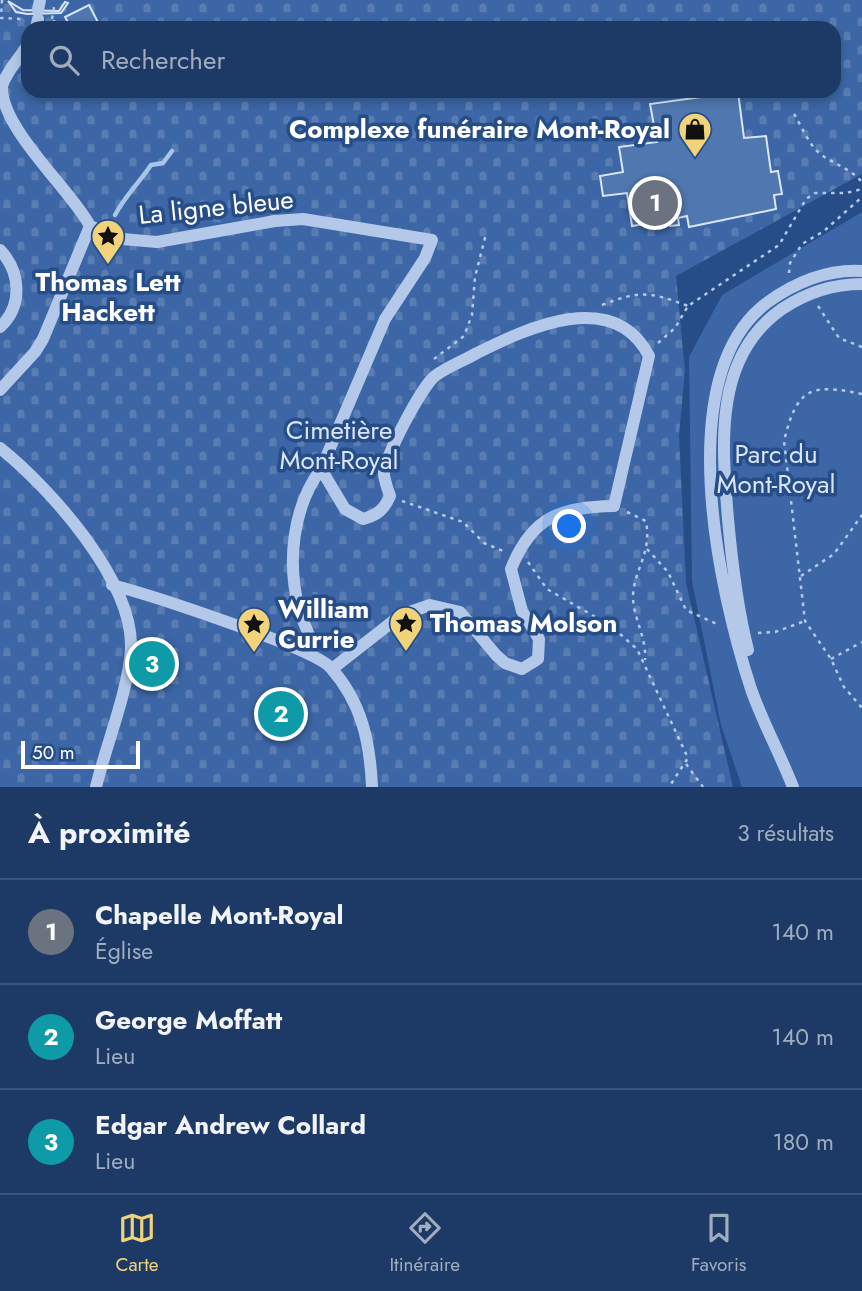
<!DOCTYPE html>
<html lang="fr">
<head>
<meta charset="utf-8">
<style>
	:root { --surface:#1d3a66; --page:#25416c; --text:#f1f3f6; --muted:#a0adbf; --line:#3b547a; --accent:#f1d47a }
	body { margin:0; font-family:Jost,sans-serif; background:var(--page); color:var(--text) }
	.scale { position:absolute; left:21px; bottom:18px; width:119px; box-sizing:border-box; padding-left:7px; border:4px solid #fff; border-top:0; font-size:19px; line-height:24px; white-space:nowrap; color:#fff; -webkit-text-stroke:5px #274d88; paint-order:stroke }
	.you { position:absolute; left:570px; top:527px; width:24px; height:24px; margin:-18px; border:5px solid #fff; border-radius:50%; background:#1a73e8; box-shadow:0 0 0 10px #1a73e833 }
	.badge { display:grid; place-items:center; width:46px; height:46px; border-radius:50%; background:var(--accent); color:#fff; font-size:23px; font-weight:700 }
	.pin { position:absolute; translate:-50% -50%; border:4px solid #fff; box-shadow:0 2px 7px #0006 }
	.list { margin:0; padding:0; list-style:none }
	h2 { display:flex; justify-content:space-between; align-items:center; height:91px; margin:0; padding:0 28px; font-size:30px }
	h2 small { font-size:23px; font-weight:400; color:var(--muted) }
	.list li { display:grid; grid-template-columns:46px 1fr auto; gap:21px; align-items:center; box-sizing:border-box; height:105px; padding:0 28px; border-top:2px solid var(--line) }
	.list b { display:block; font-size:26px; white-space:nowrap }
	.list p { margin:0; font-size:23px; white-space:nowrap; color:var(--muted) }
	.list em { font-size:23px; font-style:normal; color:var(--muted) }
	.icon { flex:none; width:38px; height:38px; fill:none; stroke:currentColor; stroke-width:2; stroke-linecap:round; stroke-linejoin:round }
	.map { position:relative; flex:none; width:862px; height:787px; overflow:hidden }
	.search { position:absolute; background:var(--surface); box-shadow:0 4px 10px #0003; left:21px; right:21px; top:21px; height:77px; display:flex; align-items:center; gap:18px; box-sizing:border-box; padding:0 24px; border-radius:21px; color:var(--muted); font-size:26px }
	.sheet { height:406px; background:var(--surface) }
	nav { display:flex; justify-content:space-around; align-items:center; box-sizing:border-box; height:98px; border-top:2px solid var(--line); background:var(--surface); font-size:19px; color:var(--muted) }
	nav a { display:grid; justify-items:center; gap:4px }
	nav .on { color:var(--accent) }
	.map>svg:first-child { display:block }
	.cemetery { fill:url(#cemetery-stones); fill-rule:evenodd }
	.green { fill:#3c66a5 }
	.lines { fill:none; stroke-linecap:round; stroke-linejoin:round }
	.stream { stroke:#a9c4e9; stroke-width:4.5 }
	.building { fill:#5077b0; stroke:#d8e5f7; stroke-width:2 }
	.path { stroke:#b4c9e9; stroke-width:2.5; stroke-dasharray:3.5 5; stroke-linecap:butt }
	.minor { stroke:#b4c9e9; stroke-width:12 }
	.labels { text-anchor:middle; stroke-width:7; stroke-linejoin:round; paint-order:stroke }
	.poi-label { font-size:26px; font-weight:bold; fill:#fff; stroke:#274d88; text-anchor:start }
	.street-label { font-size:26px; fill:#fff; stroke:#274d88 }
	.park-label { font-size:26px; fill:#d8e5f7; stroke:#274d88 }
</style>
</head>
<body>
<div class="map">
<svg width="862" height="787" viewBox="0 0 862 787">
	<defs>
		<pattern id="cemetery-stones" width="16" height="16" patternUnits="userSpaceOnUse" patternTransform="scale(1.75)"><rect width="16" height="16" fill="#3c66a5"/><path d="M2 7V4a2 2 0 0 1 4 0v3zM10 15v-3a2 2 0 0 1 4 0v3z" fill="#597db2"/></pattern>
	</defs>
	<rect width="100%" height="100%" fill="#274d88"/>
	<path class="cemetery" d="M0 0H862V174L676 276 685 371 679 435 686 583 733 787H0ZM28 28H834V91H28Z"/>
	<path class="green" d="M862 212V787H742L721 725 692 581 689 357 722 295Z"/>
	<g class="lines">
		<path class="stream" d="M115 215C125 196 139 183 151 165L163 163 172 151"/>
	</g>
	<path class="building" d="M8 1 23 10 59 11 65 2 68 3 61 13 27 14 16 12Z
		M89 5 101 28H71L65 17Z
		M738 92 744 138 766 136 771 172 778 171 782 194 774 195 776 209 689 227 687 216 678 218 679 225 670 226 669 220 632 226 627 193 603 196 600 176 623 172 619 147 657 142 650 104Z"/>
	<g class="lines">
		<path class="path" d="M2 0 1 18 22 19
			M52 19 54 7
			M54 20V25H68
			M794 114C802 127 808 143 819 153 833 164 850 168 862 182
			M789 273 790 263 802 244 824 231 862 197
			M602 305C640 290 651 292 688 306
			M818 306 839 338 862 347
			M658 343 675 328 688 306 779 245 806 199 815 193H846L862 189
			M434 359 464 336 472 315 475 277 486 234
			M862 394C810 383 797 388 784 441L805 621 831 659 844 687 862 708
			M402 501 463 522 484 543 503 551
			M627 512 646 521C652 554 634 569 633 596 633 618 647 638 645 660
			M647 549 668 572 686 610 717 624
			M528 562 547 589 611 626 637 649 688 758 669 787
			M801 576 834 554 862 515
			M758 633 775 632 805 621
			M831 659 862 642
			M686 764 703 787"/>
		<path class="minor" d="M38 10 40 0
			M36 28 38 19
			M90 226 122 239 157 242 275 221 303 219 432 240 425 258 385 319 321 469C292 508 287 563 299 609 303 624 314 639 311 655
			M0 250C21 272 23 306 0 327
			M0 390 35 352 43 339 90 226C72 191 0 128 2 86 6 71 21 57 28 44
			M0 448C49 487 133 580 131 648 129 689 106 745 96 787
			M321 469 345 509 363 519C377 515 384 510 390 496 388 490 385 482 384 475 383 459 422 386 435 376 447 367 463 361 477 353 527 328 614 287 649 356L614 506C561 507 532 516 511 569L522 611 539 639 538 659 522 669 505 663 496 655 460 612 430 605 401 615 332 669
			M112 585C147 594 314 648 331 668 362 703 370 742 372 787
			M748 650C737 607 732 563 728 519 722 445 713 357 782 309 806 293 833 284 862 284
			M793 787C780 754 763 723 751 689 719 591 670 374 768 302 796 282 827 269 862 271"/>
	</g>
	<defs>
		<symbol id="shop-pin" viewBox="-11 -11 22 30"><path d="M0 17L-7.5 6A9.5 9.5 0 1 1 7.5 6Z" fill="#f1d47a" stroke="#274d88"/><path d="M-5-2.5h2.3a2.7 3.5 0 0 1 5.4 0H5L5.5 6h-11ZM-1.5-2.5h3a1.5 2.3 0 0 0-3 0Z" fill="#111"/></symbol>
		<symbol id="sight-pin" viewBox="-11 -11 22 30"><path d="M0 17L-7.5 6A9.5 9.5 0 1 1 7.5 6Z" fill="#f1d47a" stroke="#274d88"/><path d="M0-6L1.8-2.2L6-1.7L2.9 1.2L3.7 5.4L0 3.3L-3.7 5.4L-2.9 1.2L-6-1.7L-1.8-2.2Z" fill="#111"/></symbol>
	</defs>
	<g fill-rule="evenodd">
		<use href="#shop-pin" x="676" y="110" width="38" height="52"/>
		<use href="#sight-pin" x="89" y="217" width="38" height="52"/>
		<use href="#sight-pin" x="387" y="604" width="38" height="52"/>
		<use href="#sight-pin" x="235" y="605" width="38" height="52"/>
	</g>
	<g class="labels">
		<g class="poi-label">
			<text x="670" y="138" text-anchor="end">Complexe funéraire Mont-Royal</text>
			<text x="108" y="291" text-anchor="middle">Thomas Lett<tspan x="108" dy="30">Hackett</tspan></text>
			<text x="278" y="618">William<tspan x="278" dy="30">Currie</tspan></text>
			<text x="430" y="632">Thomas Molson</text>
		</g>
		<g class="street-label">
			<text transform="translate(216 207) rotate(-6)" y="9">La ligne bleue</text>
		</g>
		<g class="park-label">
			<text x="339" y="439">Cimetière<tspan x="339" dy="30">Mont-Royal</tspan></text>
			<text x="776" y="463">Parc du<tspan x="776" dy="30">Mont-Royal</tspan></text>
		</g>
	</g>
</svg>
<div class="scale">50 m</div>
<div class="you"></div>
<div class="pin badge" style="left:655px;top:203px;background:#6b7280">1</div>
<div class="pin badge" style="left:281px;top:714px;background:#0f9aa8">2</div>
<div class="pin badge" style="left:152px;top:664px;background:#0f9aa8">3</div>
<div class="search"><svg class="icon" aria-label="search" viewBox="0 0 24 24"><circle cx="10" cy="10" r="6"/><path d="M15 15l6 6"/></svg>Rechercher</div>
</div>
<section class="sheet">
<h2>À proximité<small>3 résultats</small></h2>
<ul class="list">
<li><span class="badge" style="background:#6b7280">1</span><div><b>Chapelle Mont-Royal</b><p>Église</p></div><em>140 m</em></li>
<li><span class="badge" style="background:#0f9aa8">2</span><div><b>George Moffatt</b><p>Lieu</p></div><em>140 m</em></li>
<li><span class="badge" style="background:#0f9aa8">3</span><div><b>Edgar Andrew Collard</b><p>Lieu</p></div><em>180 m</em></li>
</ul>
</section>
<nav>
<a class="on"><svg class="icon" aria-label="map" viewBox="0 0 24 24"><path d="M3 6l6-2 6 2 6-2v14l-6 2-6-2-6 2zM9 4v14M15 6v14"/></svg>Carte</a>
<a><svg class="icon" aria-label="directions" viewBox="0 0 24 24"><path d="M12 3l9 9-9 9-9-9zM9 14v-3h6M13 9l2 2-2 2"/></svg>Itinéraire</a>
<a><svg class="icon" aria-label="saved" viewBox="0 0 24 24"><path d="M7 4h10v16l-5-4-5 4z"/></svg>Favoris</a>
</nav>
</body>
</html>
